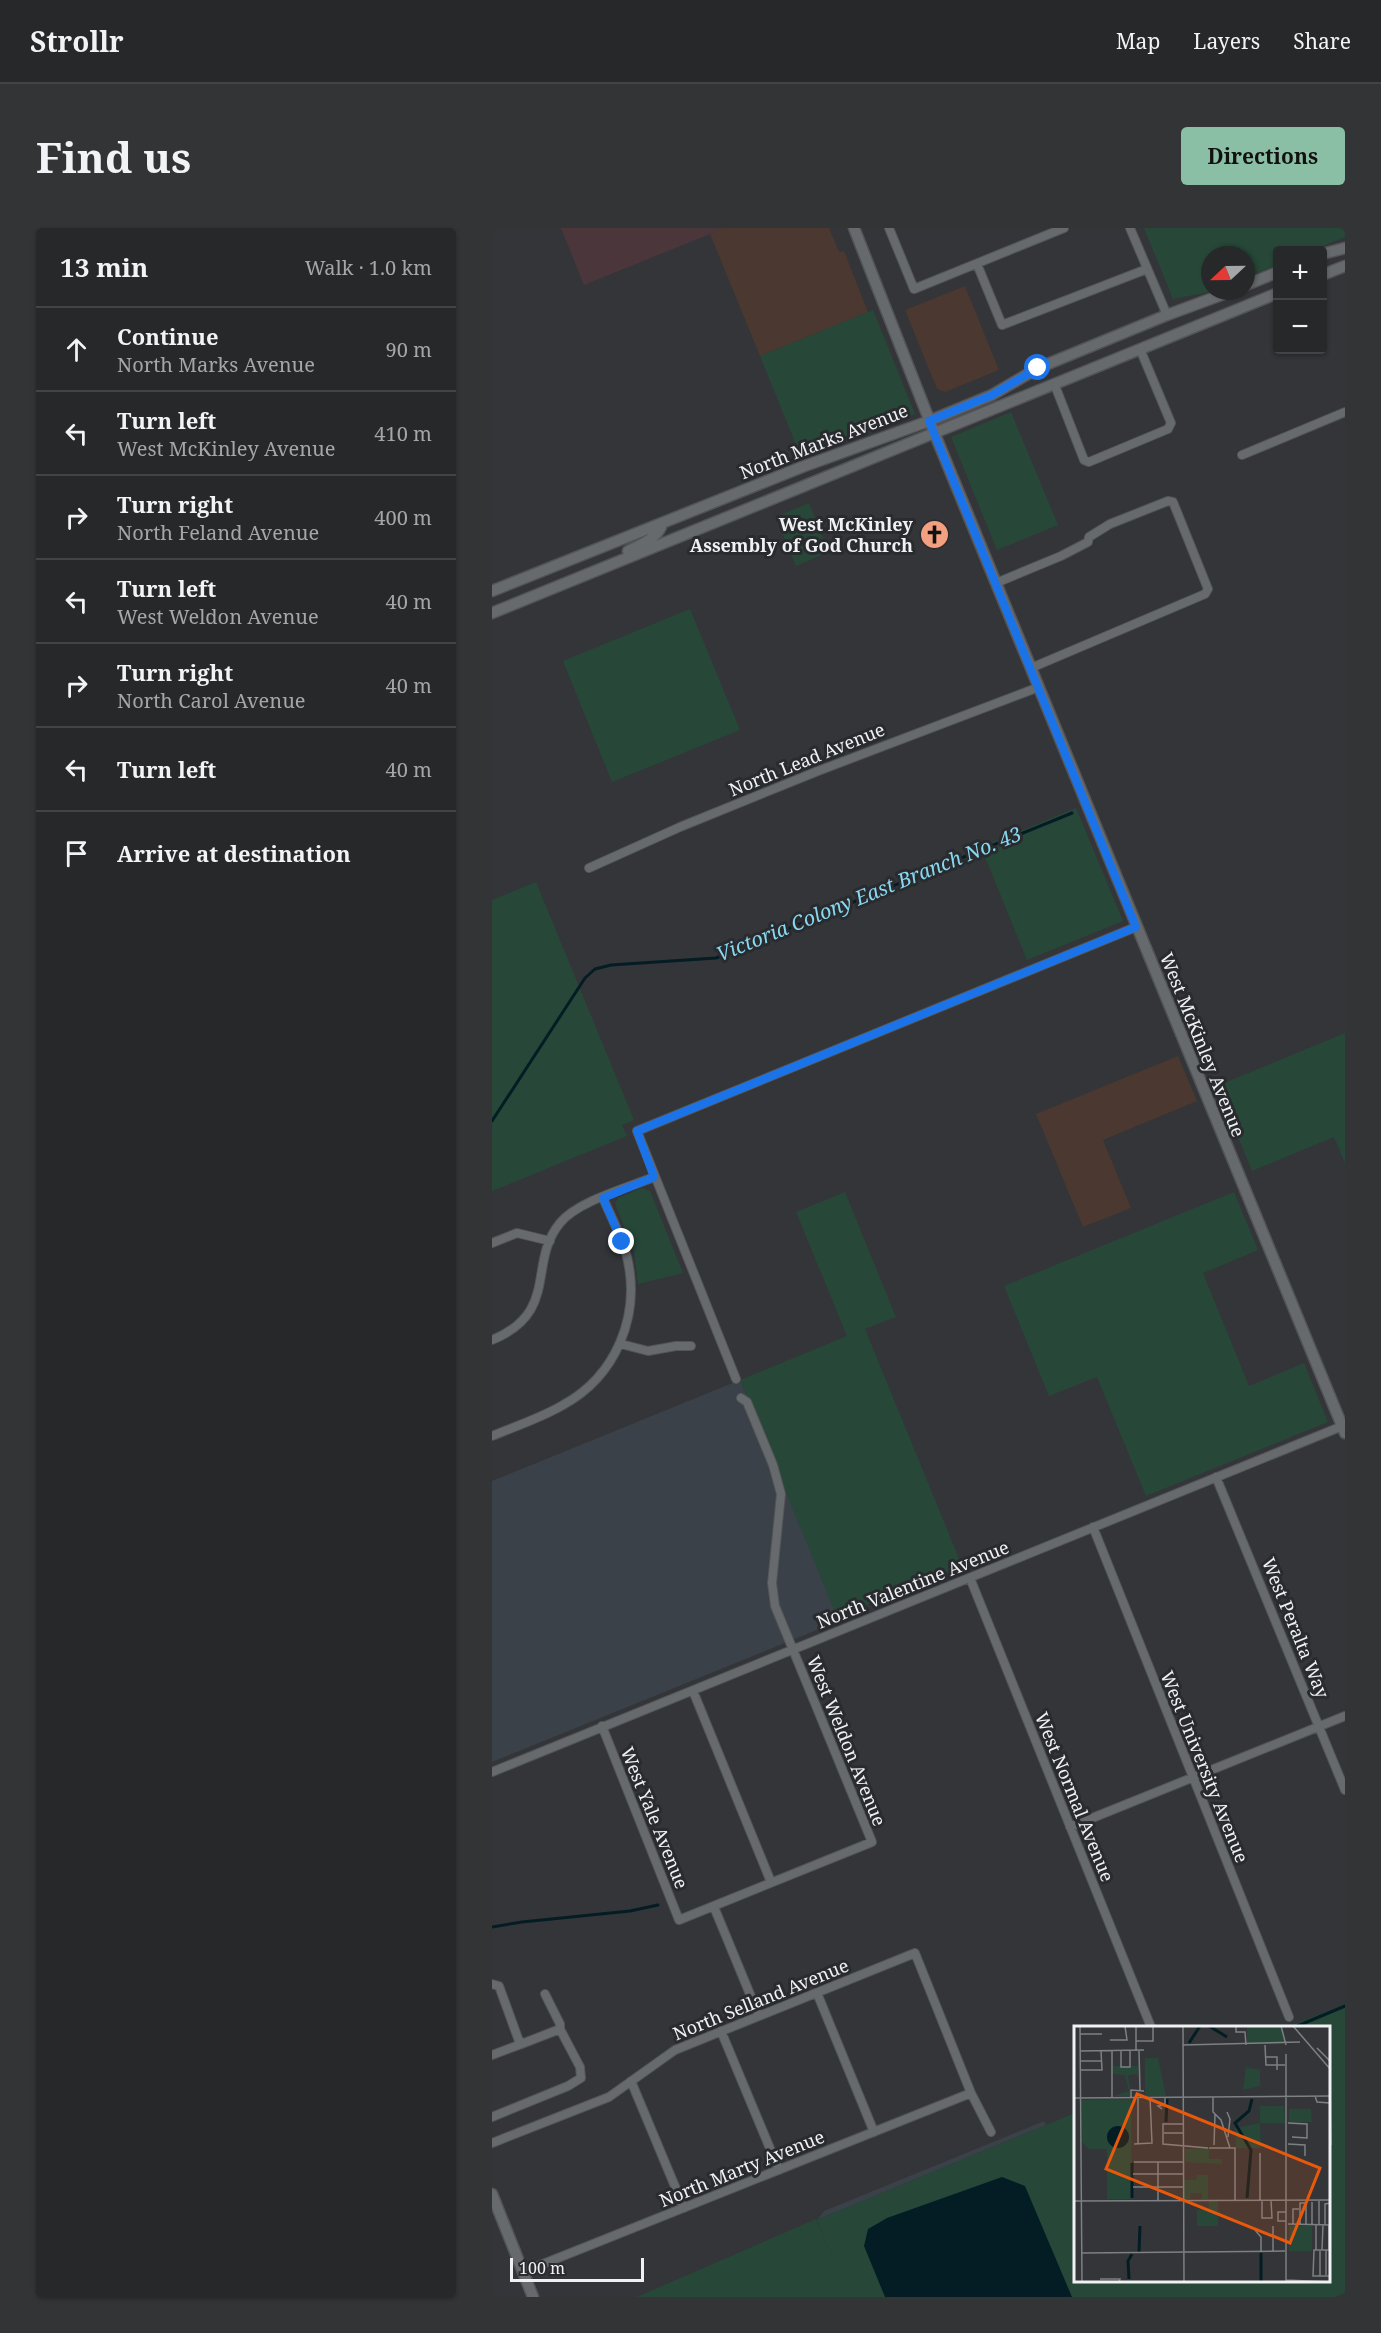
<!DOCTYPE html>
<html lang="en">
<head>
<meta charset="utf-8">
<style>
	:root { --surface:#26282a; --page:#323436; --text:#f1f3f6; --muted:#a4a6a8; --line:#424447; --accent:#8abfa5 }
	body { margin:0; font-family:"Noto Serif",serif; background:var(--page); color:var(--text) }
	.controls { position:absolute; right:18px; top:18px; display:grid; overflow:hidden; border-radius:6px; box-shadow:0 2px 4px #0004 }
	.controls button { width:54px; height:54px; display:grid; place-items:center; padding:0; border:0; border-bottom:2px solid var(--line); background:var(--surface); color:var(--text); font:30px sans-serif }
	.compass { position:absolute; left:709px; top:18px; width:54px; height:54px; border-radius:50%; background:var(--surface); box-shadow:0 2px 4px #0004; rotate:248deg }
	.scale { position:absolute; left:18px; bottom:15px; width:134px; box-sizing:border-box; padding-left:6px; border:3px solid #eff1f3; border-top:0; font-size:16px; line-height:21px; white-space:nowrap; color:#eff1f3; -webkit-text-stroke:4px #292b2e; paint-order:stroke }
	.stop { position:absolute; width:18px; height:18px; margin:-14px; border:4px solid #1a73e8; border-radius:50%; background:#fff }
	.stop.end { background:#1a73e8; border-color:#fff; box-shadow:0 2px 6px #0008 }
	.list { margin:0; padding:0; list-style:none }
	h2 { display:flex; justify-content:space-between; align-items:center; height:78px; margin:0; padding:0 24px; font-size:26px }
	h2 small { font-size:20px; font-weight:400; color:var(--muted) }
	.list li { display:grid; grid-template-columns:39px 1fr auto; gap:18px; align-items:center; box-sizing:border-box; height:84px; padding:0 24px; border-top:2px solid var(--line) }
	.list b { display:block; font-size:22px; white-space:nowrap }
	.list p { margin:0; font-size:20px; white-space:nowrap; color:var(--muted) }
	.list em { font-size:20px; font-style:normal; color:var(--muted) }
	.icon { flex:none; width:33px; height:33px; fill:none; stroke:currentColor; stroke-width:2; stroke-linecap:round; stroke-linejoin:round }
	.map { position:relative; flex:none; width:853px; height:2069px; overflow:hidden; border-radius:6px }
	header { display:flex; align-items:center; gap:36px; box-sizing:border-box; height:84px; padding:0 30px; background:var(--surface); border-bottom:2px solid var(--line) }
	header strong { font-size:28px }
	nav { display:flex; gap:33px; margin-inline-start:auto; font-size:21px }
	.intro { display:flex; align-items:center; justify-content:space-between; box-sizing:border-box; height:144px; padding:0 36px }
	h1 { margin:0; font-size:42px }
	.button { padding:15px 27px; border-radius:6px; background:var(--accent); color:#111; font-size:21px; font-weight:700 }
	main { display:flex; gap:36px; padding:0 36px }
	aside { flex:1; background:var(--surface); border-radius:6px; box-shadow:0 2px 4px #0004 }
	.map>svg:first-child { display:block }
	.commercial { fill:#4b3830 }
	.industrial { fill:#4b363c }
	.built { fill:#3a4148 }
	.green { fill:#274839 }
	.water { fill:#041d24 }
	.lines { fill:none; stroke-linecap:round; stroke-linejoin:round }
	.stream { stroke:#041d24; stroke-width:3 }
	.minor-casing { stroke:#525457; stroke-width:10 }
	.secondary-casing { stroke:#525457; stroke-width:13 }
	.minor { stroke:#676a6d; stroke-width:8 }
	.secondary { stroke:#676a6d; stroke-width:10 }
	.route { stroke:#1a73e8; stroke-width:8 }
	.labels { text-anchor:middle; stroke-width:6; stroke-linejoin:round; paint-order:stroke }
	.street-label { font-size:18px; fill:#eff1f3; stroke:#292b2e }
	.poi-label { font-size:18px; font-weight:bold; fill:#eff1f3; stroke:#292b2e; text-anchor:end }
	.water-label { font-size:20px; font-style:italic; fill:#87d8f0; stroke:#292b2e }
	.inset-river { fill:none; stroke:#041d24; stroke-width:3 }
	.inset-road { fill:none; stroke:#7e8083; stroke-width:1.5 }
	.view { fill:#e8590c; fill-opacity:0.15; stroke:#e8590c; stroke-width:3 }
	.inset-edge { fill:none; stroke:#eff1f3; stroke-width:3 }
</style>
</head>
<body>
<header>
<strong>Strollr</strong>
<nav><a>Map</a><a>Layers</a><a>Share</a></nav>
</header>
<div class="intro"><h1>Find us</h1><a class="button">Directions</a></div>
<main>
<aside>
<h2>13 min<small>Walk · 1.0 km</small></h2>
<ul class="list">
<li><svg class="icon" aria-label="ahead" viewBox="0 0 24 24"><path d="M12 20V5M6 11l6-6 6 6"/></svg><div><b>Continue</b><p>North Marks Avenue</p></div><em>90 m</em></li>
<li><svg class="icon" aria-label="left" viewBox="0 0 24 24"><path d="M17 20v-9H6M10 6l-5 5 5 5"/></svg><div><b>Turn left</b><p>West McKinley Avenue</p></div><em>410 m</em></li>
<li><svg class="icon" aria-label="right" viewBox="0 0 24 24"><path d="M7 20v-9h11M14 6l5 5-5 5"/></svg><div><b>Turn right</b><p>North Feland Avenue</p></div><em>400 m</em></li>
<li><svg class="icon" aria-label="left" viewBox="0 0 24 24"><path d="M17 20v-9H6M10 6l-5 5 5 5"/></svg><div><b>Turn left</b><p>West Weldon Avenue</p></div><em>40 m</em></li>
<li><svg class="icon" aria-label="right" viewBox="0 0 24 24"><path d="M7 20v-9h11M14 6l5 5-5 5"/></svg><div><b>Turn right</b><p>North Carol Avenue</p></div><em>40 m</em></li>
<li><svg class="icon" aria-label="left" viewBox="0 0 24 24"><path d="M17 20v-9H6M10 6l-5 5 5 5"/></svg><div><b>Turn left</b></div><em>40 m</em></li>
<li><svg class="icon" aria-label="arrive" viewBox="0 0 24 24"><path d="M6 21V4h12l-3 4 3 4H6"/></svg><div><b>Arrive at destination</b></div></li>
</ul>
</aside>
<div class="map">
<svg width="853" height="2069" viewBox="0 0 853 2069">
	<rect width="100%" height="100%" fill="#333538"/>
	<path class="commercial" d="M233 0H337L347 24 352 23 376 84 268 128 218 6Z
		M473 58 507 142 453 164 445 161 413 82Z
		M686 828 705 873 611 912 639 980 591 999 544 886Z"/>
	<path class="industrial" d="M69 0H233L92 57Z"/>
	<path class="built" d="M248 1152 347 1393 0 1534V1253Z
		M552 1893 554 1897 325 1992 332 1983Z"/>
	<path class="green" d="M652 0H853V9L821 22H786L785 37 754 50V27H718V63H722L681 71Z
		M381 82 423 186 362 210 307 224 268 128Z
		M519 184 566 297 505 322 459 209Z
		M317 275 337 324 304 338 284 289Z
		M198 381 248 502 120 554 71 433Z
		M584 580 631 693 535 732 489 619Z
		M44 654 142 892 130 897 135 908 0 963V672Z
		M853 805V935L842 909 760 943 725 858Z
		M150 960 158 963 191 1045 146 1056 142 1024 123 975 126 970Z
		M353 964 404 1089 373 1101 470 1338 345 1389 248 1152 355 1108 304 984Z
		M742 964 766 1022 711 1045 757 1158 812 1135 836 1194 654 1268 605 1149 557 1168 512 1058Z
		M853 1776V2065L843 2069H145L324 1991 347 2047 325 1992 583 1885V2052H836V1799H796Z"/>
	<path class="water" d="M510 1949 533 1958 580 2069H393L372 2018 376 2001 395 1990Z"/>
	<g class="lines">
		<path class="stream" d="M0 893 93 750 103 741 119 737 224 730 580 585
			M0 1699 30 1694 138 1683 166 1677
			M803 1799 853 1778"/>
		<defs>
			<path id="minor" d="M397 0 422 61 572 0
				M638 0 675 87
				M485 36 510 97 655 41
				M562 155 592 232 597 234 676 201 679 195 648 121
				M750 227 853 184
				M504 355 569 328 596 314 597 309 618 296 676 273 681 274 716 361 713 366 539 440
				M97 640 188 599 326 543 547 459
				M0 1015 25 1005 58 1013
				M0 1112C68 1084 35 1035 68 995 86 973 135 960 162 949
				M129 1116 156 1123 184 1118H199
				M244 1151 145 903 644 699
				M0 1208C24 1198 49 1190 71 1177 124 1148 149 1088 135 1029 130 1009 119 989 111 970
				M724 1249 853 1562
				M601 1299 797 1789
				M478 1350 659 1799
				M201 1463 279 1654
				M110 1498 187 1692 380 1614 283 1378 280 1355 289 1266 281 1237 255 1174 249 1170
				M0 1544 853 1197
				M578 1599 853 1488
				M222 1679 267 1788
				M0 1756 7 1758 27 1813 32 1815 68 1801V1796L53 1766
				M325 1765 382 1904
				M229 1803 287 1942
				M0 1827 32 1815
				M139 1853 192 1980
				M0 1889 76 1858 89 1850 88 1839 68 1801
				M0 1915 117 1869 183 1822 423 1725 479 1865 499 1904
				M31 2044 479 1865"/>
			<path id="secondary" d="M362 0 442 204 853 1205
				M830 26 853 20
				M830 47 853 38
				M754 57 786 44
				M136 323C148 317 168 309 170 295
				M0 363 310 239 437 193 500 167 546 140 675 87 740 63
				M0 385 786 65
				M0 1966 41 2069"/>
		</defs>
		<use href="#minor" class="minor-casing"/>
		<use href="#secondary" class="secondary-casing"/>
		<use href="#minor" class="minor"/>
		<use href="#secondary" class="secondary"/>
	</g>
	<g class="lines">
		<path class="route" d="M130 1014 111 970 162 949 145 903 644 699 437 193 500 167 546 140"/>
	</g>
	<defs>
		<symbol id="church-disc" viewBox="-11 -11 22 22"><circle r="9.5" fill="#f2a080" stroke="#292b2e"/><path d="M-1.2-6h2.4v3.5h3.3v2.4h-3.3V6h-2.4V-.1h-3.3v-2.4h3.3Z" fill="#111"/></symbol>
	</defs>
	<g fill-rule="evenodd">
		<use href="#church-disc" x="426" y="290" width="33" height="33"/>
	</g>
	<g class="labels">
		<g class="street-label">
			<text transform="translate(332 214) rotate(-21)" y="6">North Marks Avenue</text>
			<text transform="translate(315 532) rotate(-22)" y="6">North Lead Avenue</text>
			<text transform="translate(710 817) rotate(68)" y="6">West McKinley Avenue</text>
			<text transform="translate(421 1357) rotate(-22)" y="6">North Valentine Avenue</text>
			<text transform="translate(803 1400) rotate(68)" y="6">West Peralta Way</text>
			<text transform="translate(354 1513) rotate(68)" y="6">West Weldon Avenue</text>
			<text transform="translate(712 1539) rotate(68)" y="6">West University Avenue</text>
			<text transform="translate(582 1569) rotate(68)" y="6">West Normal Avenue</text>
			<text transform="translate(162 1590) rotate(68)" y="6">West Yale Avenue</text>
			<text transform="translate(269 1772) rotate(-22)" y="6">North Selland Avenue</text>
			<text transform="translate(250 1941) rotate(-22)" y="6">North Marty Avenue</text>
		</g>
		<g class="poi-label">
			<text x="421" y="303">West McKinley<tspan x="421" dy="21">Assembly of God Church</tspan></text>
		</g>
		<g class="water-label">
			<text transform="translate(377 666) rotate(-22)" y="7">Victoria Colony East Branch No. 43</text>
		</g>
	</g>
	<g transform="translate(582 1798)">
		<rect width="256" height="256" fill="#333538"/>
		<path d="M173 0H206L211 18H173ZM71 32H84L92 70H71ZM39 40H64V54L63 48 54 49 57 70H39L55 65 51 49 39 48ZM172 41 186 44V60L169 64ZM57 73 58 173H33V123H15L8 116V74ZM186 80H210L211 97H186L187 122H162L161 102 186 97ZM215 83H237L238 96H215ZM135 122V133H148V138L111 136V123ZM123 149H134V173H128V167H117L116 173H110V154H122ZM135 175H144V200H123V184H135ZM215 200H238V225H215Z" fill="#274839"/>
		<path d="M33 111a11 11 0 1 1 22 0a11 11 0 1 1-22 0Z" fill="#041d24"/>
		<path class="inset-river" d="M135 0 153 11M115 17 126 0M92 96 93 73M58 137V172M173 172 177 124 161 97 175 85 178 73M65 226 66 200M187 227V256M55 253 54 235 58 228"/>
		<path class="inset-road" d="M6 0 8 256M62 0V25M109 0 110 256M162 0V6H171L172 19M207 0 212 19M219 0 257 44M6 8H28M36 14H53L51 0M62 15H79V0M109 19 226 16M191 19 192 39H211M243 22 257 36M6 25 70 24M38 25V71M47 25V41H56V25M65 25 66 64M212 28V256M192 31H203V44M6 35H27M6 44H28L27 25M241 70 243 76 256 77 257 119M57 71V64L70 65M139 71V86L147 94 156 122M0 72 257 70M88 83 84 80 91 79V71M153 86 156 93 154 111M214 97 233 98V112L218 111M109 98H89V118L134 122M90 107H109M64 117V71M60 118 78 117 76 71M214 118 231 119V130M140 119 141 88M135 122H161V174M60 136H109M59 148H109M59 161H109M84 174V136M186 174V127M188 174V192H198L197 174M245 174V199M0 175 257 174M238 176V199M212 195H204V186H212M214 198 257 199M219 198V183H225M226 198V177H232V198M251 199V178L257 177M255 199V224M199 200V225M181 204 187 211V225M242 224V199M248 224 249 199M252 224V249M257 224H240L239 250H257M8 227 211 225M246 250V225M26 253H46L45 256M212 254 257 256"/>
		<path class="view" d="M63 68 246 142 216 217 32 143Z"/>
		<rect width="256" height="256" class="inset-edge"/>
	</g>
</svg>
<div class="controls">
<button>+</button>
<button>−</button>
</div>
<svg class="compass" viewBox="-18 -18 36 36"><path d="M0-13l5 13h-10z" fill="#e53935"/><path d="M0 13l5-13h-10z" fill="#a4a6a8"/></svg>
<div class="scale">100 m</div>
<div class="stop" style="left:546px;top:140px"></div>
<div class="stop end" style="left:130px;top:1014px"></div>
</div>
</main>
</body>
</html>
